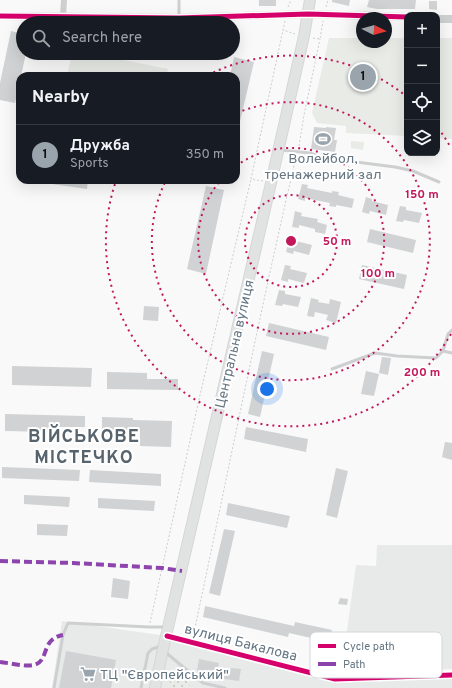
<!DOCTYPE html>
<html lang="en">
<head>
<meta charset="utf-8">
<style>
	:root { --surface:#171b24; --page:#242831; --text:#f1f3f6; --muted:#9ea1a6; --line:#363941; --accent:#99a4ac }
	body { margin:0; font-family:Overpass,sans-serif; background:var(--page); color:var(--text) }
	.controls { position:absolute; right:12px; top:12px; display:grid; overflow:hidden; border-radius:8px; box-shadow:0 4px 16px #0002 }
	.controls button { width:36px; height:36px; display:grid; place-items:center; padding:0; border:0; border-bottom:1px solid var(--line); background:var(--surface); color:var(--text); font:20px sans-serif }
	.compass { position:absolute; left:356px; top:12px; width:36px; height:36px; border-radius:50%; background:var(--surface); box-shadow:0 4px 16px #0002; rotate:95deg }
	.you { position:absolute; left:267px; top:389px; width:14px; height:14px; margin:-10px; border:3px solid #fff; border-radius:50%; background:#1a73e8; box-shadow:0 0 0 6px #1a73e833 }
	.badge { display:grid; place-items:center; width:26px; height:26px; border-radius:50%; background:var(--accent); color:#111; font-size:13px; font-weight:700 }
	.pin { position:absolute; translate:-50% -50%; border:2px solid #fff; box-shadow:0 1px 4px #0006 }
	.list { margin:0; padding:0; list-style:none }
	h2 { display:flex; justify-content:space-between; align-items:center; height:52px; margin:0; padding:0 16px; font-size:17px }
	h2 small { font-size:13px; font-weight:400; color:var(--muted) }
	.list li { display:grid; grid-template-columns:26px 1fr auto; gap:12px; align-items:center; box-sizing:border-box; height:60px; padding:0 16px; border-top:1px solid var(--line) }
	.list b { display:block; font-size:15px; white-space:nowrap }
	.list p { margin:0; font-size:13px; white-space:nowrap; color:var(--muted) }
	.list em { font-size:13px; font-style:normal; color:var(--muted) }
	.icon { flex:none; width:22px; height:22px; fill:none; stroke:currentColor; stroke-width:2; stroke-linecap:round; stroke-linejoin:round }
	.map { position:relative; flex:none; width:452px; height:688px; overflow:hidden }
	.search { position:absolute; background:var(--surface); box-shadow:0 4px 16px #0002; left:16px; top:16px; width:224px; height:44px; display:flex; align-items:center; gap:10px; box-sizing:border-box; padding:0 14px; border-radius:22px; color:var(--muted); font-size:15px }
	.panel { position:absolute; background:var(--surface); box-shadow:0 4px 16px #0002; left:16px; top:72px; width:224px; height:112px; border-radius:12px }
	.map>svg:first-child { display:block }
	.built { fill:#e8e9e9 }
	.grass { fill:url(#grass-dots) }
	.pitch { fill:#e8ebe6 }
	.building { fill:#d0d2d3 }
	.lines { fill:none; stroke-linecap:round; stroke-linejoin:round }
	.trunk-casing { stroke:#d5d6d6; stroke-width:12 }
	.path { stroke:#cbcccd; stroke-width:1; stroke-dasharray:2 2; stroke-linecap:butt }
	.service { stroke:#cecfd0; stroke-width:3 }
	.minor { stroke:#cecfd0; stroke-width:6 }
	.tertiary { stroke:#cecfd0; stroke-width:8 }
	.trunk { stroke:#e1e2e2; stroke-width:10 }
	.quiet { stroke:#8e44ad; stroke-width:4; stroke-dasharray:8 4; stroke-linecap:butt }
	.cycleway-casing { stroke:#fff; stroke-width:8 }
	.cycleway { stroke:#d6006c; stroke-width:5 }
	.ring { fill:none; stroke:#c2185b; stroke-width:2; stroke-dasharray:2 4 }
	.labels { text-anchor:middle; stroke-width:4; stroke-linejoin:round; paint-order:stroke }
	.poi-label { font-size:14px; fill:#657683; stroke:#fff }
	.street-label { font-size:14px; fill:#657683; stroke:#fff }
	.district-label { font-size:18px; font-weight:bold; letter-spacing:1px; fill:#57646e; stroke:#fff }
	.key { fill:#fff; stroke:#d1d6da; stroke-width:1 }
	.key-label { font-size:11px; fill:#657683 }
	.centre { fill:#c2185b; stroke:#fff; stroke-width:2 }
	.ring-label { font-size:12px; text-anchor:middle; font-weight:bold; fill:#c2185b; stroke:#fff; stroke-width:4; stroke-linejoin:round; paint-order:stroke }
</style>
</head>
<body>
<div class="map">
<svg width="452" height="688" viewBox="0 0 452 688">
	<defs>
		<pattern id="grass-dots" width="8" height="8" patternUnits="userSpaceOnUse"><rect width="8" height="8" fill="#e8ebe6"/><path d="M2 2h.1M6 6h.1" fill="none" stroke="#c0c3c0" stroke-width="1.8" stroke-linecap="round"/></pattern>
	</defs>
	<rect width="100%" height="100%" fill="#f9f9f9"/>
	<path class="built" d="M377 545H452V669L341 674 356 565 376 566Z
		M62 621 167 636 335 679 452 675V688H52Z"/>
	<path class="grass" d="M177 673 190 681 189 688H169L171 676Z"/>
	<path class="pitch" d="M329 38H362V42H386V38H407V136L346 133V126L317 123 312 113Z
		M437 38H452V139L437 138Z
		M72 53H89L168 69 166 76H67Z
		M351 141 364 142 363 150 351 148Z"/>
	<path class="building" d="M259 0H276V6H259Z
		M332 0H350L349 6 332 2Z
		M369 0H416L415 9H377L367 7Z
		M429 1H437V10L429 9Z
		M11 31 23 34V53H26L21 76H20V81L15 103 0 100V83Z
		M234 57 254 62 238 130H236V76H230Z
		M314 127 326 128V127L336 128 334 140H337L335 152 311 149Z
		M45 180H88L87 189 45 183Z
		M302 184 308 185 307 188 332 193V191L339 192 338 195 354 199 352 208 336 205V207L329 206 330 203 305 198V201L298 199Z
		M206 186 224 190 206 274 187 269Z
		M366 197 372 199V201L388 205 386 215 370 211 369 214 362 212Z
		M400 206 406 207V210L422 213 419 223 404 220 403 222 396 221Z
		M295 211 302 213 301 216 318 219 317 222 327 225 325 234 315 232V229L299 225V228L292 227Z
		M370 229 416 240 413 253 367 242Z
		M290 237 296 239V241L312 245 309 255 294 251 293 254 286 252Z
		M285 265 291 266 290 269 307 273 304 283 288 279V282L281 280Z
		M362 265 407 275 404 289 359 279Z
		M279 290 285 291V294L301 297 298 307 283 304 282 306 275 305Z
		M311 298 319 300 318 302 329 304 330 299 341 302 336 323 326 320 328 315 315 312 314 317 307 316Z
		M144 306 159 307 158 321 143 320Z
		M269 323 329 337 326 350 266 336Z
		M262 351 274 354 260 417 248 414Z
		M382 357 391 358 388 375 379 373Z
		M12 366 92 368 91 387 12 385Z
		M366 371 379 374 374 396 361 394Z
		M107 372 147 373V379H178V390L107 389Z
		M5 414 85 416V427H50V432L5 431Z
		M102 417 133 418V420L172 421 171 447 140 446V431L102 429Z
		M246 427 308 439 306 452 244 439Z
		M445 442 452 443V460L442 457Z
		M2 467 80 470 79 481 2 478Z
		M336 468 348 471 337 518 326 515Z
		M90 470 161 474V486L89 482Z
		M24 495 70 497 69 507 24 504Z
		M98 498 155 501 154 511 98 508Z
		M228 503 290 516 287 528 226 515Z
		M37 524 68 525 67 536 37 535Z
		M224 529 235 531 220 596 209 593Z
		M113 578 130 581 128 599 111 597Z
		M340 598 348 599 347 605 338 604Z
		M205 606 294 626 295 622 332 630 329 642 289 633 288 637 203 617Z
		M66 651 116 660 111 688H59Z
		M199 659 219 663 216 675 197 671Z
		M231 668 241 669 239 681 218 678 219 672 230 674Z"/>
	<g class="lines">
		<defs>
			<path id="trunk" d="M155 688 163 649 271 183 304 36 310 0"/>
		</defs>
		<use href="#trunk" class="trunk-casing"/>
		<path class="path" d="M288 7 291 0
			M326 7 328 0
			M285 21 283 30 295 34
			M313 38 320 39 323 21
			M299 146 304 115 320 39
			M263 181 251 179 283 30
			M150 623 200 395 251 179
			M193 637C227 477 259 316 296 157"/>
		<path class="service" d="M179 0V17
			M280 150 310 153 321 157 333 159 395 167 413 171 439 182
			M443 351 452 353
			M332 369 375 353 397 356 436 358 443 351 448 334 452 330
			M164 651 182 666 203 683 225 688
			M54 688 63 635 68 623 149 627H167
			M141 688 148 653 152 649 161 646"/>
		<path class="minor" d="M63 17 64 0
			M167 636 335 679 452 675"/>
		<path class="tertiary" d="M0 16 179 18 308 14 407 17
			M437 19H452"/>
		<use href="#trunk" class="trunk"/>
		<path class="quiet" d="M0 561 73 563 162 568 182 571
			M0 662C10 663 25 667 34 665 50 661 40 639 63 635"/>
		<defs>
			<path id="cycleway" d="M0 16 179 18 308 14 407 17
				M167 636 335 679 452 675"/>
		</defs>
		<use href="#cycleway" class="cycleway-casing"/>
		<use href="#cycleway" class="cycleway"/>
	</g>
	<g class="ring">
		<circle cx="291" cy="241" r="46"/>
		<path d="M236 166A93 93 0 1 1 220 181"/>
		<path d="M237 113A139 139 0 1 1 166 180"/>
		<path d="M451 334A185 185 0 0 1 116 181M208 75A185 185 0 0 1 406 96M438 128A185 185 0 0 1 451 148"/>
	</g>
	<defs>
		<symbol id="stadium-bare" viewBox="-9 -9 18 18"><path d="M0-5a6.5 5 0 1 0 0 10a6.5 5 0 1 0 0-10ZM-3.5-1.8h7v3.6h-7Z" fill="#99a4ac" stroke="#fff" stroke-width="2.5" paint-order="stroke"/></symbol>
		<symbol id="supermarket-bare" viewBox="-9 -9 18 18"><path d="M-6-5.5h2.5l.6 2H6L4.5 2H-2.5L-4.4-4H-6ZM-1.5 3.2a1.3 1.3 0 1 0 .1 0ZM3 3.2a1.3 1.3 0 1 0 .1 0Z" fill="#99a4ac" stroke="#fff" stroke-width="2.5" paint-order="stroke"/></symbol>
	</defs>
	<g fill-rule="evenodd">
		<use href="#stadium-bare" x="312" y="128" width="22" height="22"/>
		<use href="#supermarket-bare" x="77" y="663" width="22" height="22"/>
	</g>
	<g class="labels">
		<g class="poi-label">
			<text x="323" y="163">Волейбол,<tspan x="323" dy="16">тренажерний зал</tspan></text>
			<text x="100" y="679" text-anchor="start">ТЦ "Європейський"</text>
		</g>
		<g class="street-label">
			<text transform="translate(234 344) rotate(-77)" y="5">Центральна вулиця</text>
			<text transform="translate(241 642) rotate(14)" y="5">вулиця Бакалова</text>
		</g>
		<g class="district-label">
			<text x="84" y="442">ВІЙСЬКОВЕ<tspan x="84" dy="21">МІСТЕЧКО</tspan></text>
		</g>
	</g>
	<rect x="310" y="632" width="132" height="46" rx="6" class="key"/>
	<rect x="318" y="644" width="18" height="4" fill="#d6006c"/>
	<rect x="318" y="662" width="18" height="4" fill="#8e44ad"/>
	<g class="key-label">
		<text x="343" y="650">Cycle path</text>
		<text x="343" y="668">Path</text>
	</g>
	<circle cx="291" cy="241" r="6" class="centre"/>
	<g class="ring-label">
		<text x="422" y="198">150 m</text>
		<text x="337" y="245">50 m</text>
		<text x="378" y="277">100 m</text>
		<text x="422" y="376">200 m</text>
	</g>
</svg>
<div class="controls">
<button>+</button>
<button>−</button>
<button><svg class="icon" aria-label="locate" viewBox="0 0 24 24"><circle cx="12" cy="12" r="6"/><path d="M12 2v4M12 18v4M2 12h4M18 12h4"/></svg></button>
<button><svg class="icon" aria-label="layers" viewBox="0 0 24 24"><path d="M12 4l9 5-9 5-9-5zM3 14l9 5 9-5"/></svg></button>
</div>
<svg class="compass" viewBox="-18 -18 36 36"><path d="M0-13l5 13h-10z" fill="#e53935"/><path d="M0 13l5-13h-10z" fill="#9ea1a6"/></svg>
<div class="you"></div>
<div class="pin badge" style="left:363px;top:77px">1</div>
<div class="search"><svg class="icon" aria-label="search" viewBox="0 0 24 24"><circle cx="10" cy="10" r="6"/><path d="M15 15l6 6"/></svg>Search here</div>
<section class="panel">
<h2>Nearby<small></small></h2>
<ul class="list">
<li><span class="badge">1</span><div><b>Дружба</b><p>Sports</p></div><em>350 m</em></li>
</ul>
</section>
</div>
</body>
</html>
